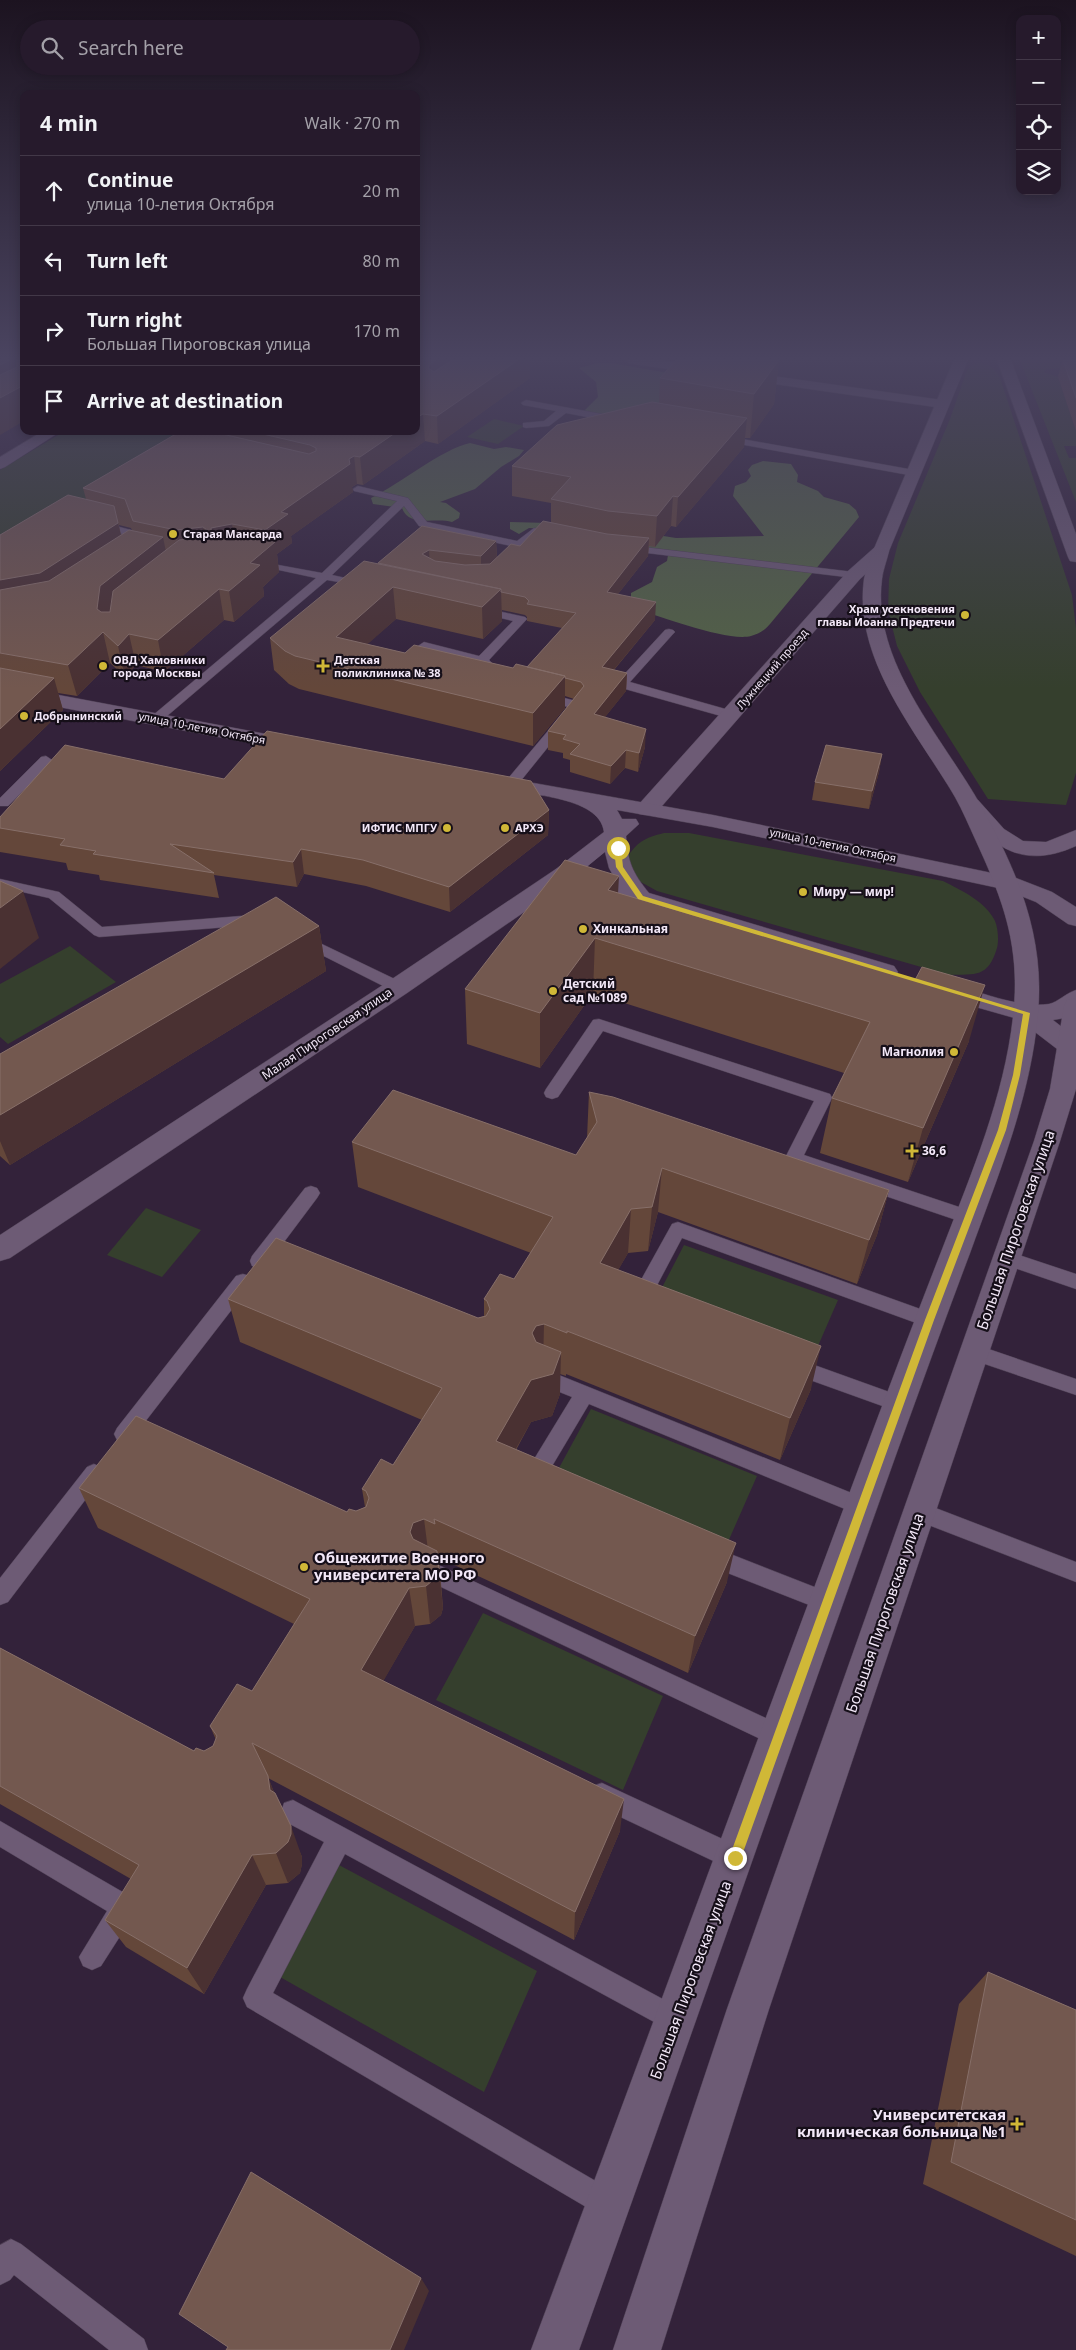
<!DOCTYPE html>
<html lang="en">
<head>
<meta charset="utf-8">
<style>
	:root { --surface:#261a2c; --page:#322738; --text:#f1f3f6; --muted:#a4a1a9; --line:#423848 }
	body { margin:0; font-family:"Noto Sans",sans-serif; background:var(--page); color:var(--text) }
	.controls { position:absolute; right:15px; top:15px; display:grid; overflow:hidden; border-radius:10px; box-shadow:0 2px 12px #0003 }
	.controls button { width:45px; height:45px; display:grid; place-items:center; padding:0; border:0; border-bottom:1px solid var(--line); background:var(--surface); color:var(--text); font:25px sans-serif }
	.stop { position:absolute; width:15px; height:15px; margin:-11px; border:4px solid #d0b837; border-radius:50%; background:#fff }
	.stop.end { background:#d0b837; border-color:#fff; box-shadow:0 1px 5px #0008 }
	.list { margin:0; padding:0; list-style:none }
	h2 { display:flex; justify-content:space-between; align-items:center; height:65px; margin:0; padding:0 20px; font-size:21px }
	h2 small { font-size:16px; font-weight:400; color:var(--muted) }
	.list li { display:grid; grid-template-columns:32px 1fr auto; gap:15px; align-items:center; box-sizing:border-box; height:70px; padding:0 20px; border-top:1px solid var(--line) }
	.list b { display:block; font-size:19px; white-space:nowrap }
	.list p { margin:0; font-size:16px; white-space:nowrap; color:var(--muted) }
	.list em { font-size:16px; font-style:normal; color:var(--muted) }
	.icon { flex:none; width:28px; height:28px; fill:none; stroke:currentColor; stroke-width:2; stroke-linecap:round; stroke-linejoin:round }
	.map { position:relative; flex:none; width:1076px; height:2350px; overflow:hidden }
	.search { position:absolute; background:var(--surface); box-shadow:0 2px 12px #0003; left:20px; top:20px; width:400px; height:55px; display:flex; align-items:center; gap:12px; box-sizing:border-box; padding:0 18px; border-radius:28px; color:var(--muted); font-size:19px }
	.panel { position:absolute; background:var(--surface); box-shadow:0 2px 12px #0003; left:20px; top:90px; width:400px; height:345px; border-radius:10px }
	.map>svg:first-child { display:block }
	.green { fill:#353f2d }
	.forest { fill:#536345 }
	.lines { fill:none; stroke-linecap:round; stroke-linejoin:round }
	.service-casing { stroke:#4e4054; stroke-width:1 }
	.minor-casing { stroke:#4e4054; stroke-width:1 }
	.tertiary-casing { stroke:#4e4054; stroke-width:1 }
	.secondary-casing { stroke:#4e4054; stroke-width:1 }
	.service { fill:#6d5b75; fill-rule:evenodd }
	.minor { fill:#6d5b75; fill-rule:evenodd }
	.tertiary { fill:#6d5b75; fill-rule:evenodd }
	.secondary { fill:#6d5b75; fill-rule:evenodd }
	.wall { fill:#64473a; fill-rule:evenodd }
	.shaded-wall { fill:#4a3132 }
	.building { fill:#73584f; stroke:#876f69 }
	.route { fill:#d0b837 }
	.poi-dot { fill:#d0b837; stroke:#160f19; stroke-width:2 }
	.labels { text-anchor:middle; stroke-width:4.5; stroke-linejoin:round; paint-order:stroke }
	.far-poi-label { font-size:11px; font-weight:bold; fill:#f3e8f8; stroke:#160f19; text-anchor:start }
	.far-street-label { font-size:11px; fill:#f3e8f8; stroke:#160f19 }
	.poi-label { font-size:12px; font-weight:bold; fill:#f3e8f8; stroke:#160f19; text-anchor:start }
	.street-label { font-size:12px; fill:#f3e8f8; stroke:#160f19 }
	.near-street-label { font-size:15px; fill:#f3e8f8; stroke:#160f19 }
	.near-poi-label { font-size:15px; font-weight:bold; fill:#f3e8f8; stroke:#160f19; text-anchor:start }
</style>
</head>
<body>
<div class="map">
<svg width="1076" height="2350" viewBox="0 0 1076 2350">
	<rect width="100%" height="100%" fill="#33223a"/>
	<path class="green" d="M1020 360H1076L1060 368 1047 369 1044 372 1058 377 1076 431V446H1064L1069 458H1076V502Z
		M981 363C992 365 995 369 1000 378L1072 595 1076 628V773L1066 805 988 799 920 692 897 646 888 610 889 579 898 543 950 419 967 370 973 364Z
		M494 419 524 426 498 444 467 437Z
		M65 431H202L0 552V470Z
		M664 833H689L943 881C961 890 986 902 995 921 998 928 999 941 997 948 988 978 976 974 949 975L657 891 639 881 626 859C637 842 644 838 664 833Z
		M70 946 116 982 8 1044 0 1037V984Z
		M146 1208 201 1230 162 1277 107 1255Z
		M684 1245 838 1300 811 1362 654 1303Z
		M591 1409 757 1476 724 1551 553 1479Z
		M483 1613 663 1696 623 1790 436 1700Z
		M339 1865 537 1971 484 2092 280 1977Z"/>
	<path class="forest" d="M598 363H611L668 373 659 418 581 414 598 397 596 382 579 368Z
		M470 443 494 449 506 447 524 450 519 456 501 467 475 489 440 502 446 503 460 513 459 518 452 522C436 517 409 528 402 508L373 504 371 498C400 484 442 449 470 443Z
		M763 461 791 464 798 475 797 482 818 491 824 497 849 504 856 510 859 517 770 624C765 630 759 634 751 636 728 642 663 617 638 610L631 602V593L652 582 657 567 667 561 668 555 545 529 529 528 519 534 510 529V522L588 524 676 538 764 536 733 496 735 486 746 482 751 476 748 470 752 465Z"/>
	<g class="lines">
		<defs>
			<path id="service" d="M526 400 618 417 623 420 618 423 566 413 549 426 526 428 523 427V423L544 421 556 411 523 405 521 403Z
				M720 435 914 470 919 473 914 476 717 440 715 438Z
				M358 486 408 498 427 522 517 541 534 528 557 533 558 535 553 538 536 535 506 563 502 564 497 561 511 546 419 526 404 506 332 575 368 583V587L327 580 160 722H152L150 719 152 716 316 578 251 564V560L322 573 397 501 354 491 353 489Z
				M97 521 131 530 138 554 137 556H129L128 554 122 534 93 526V522Z
				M626 545 854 572 859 575 854 578 622 550 621 548Z
				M480 607 525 617 527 619 489 660 504 675 506 678 504 681H496L478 663 420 648 418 646 424 642 479 656 513 621 476 612 474 610 476 608Z
				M669 629 673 630 675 632 673 634 630 682 736 712 738 715 736 718H728L618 687 616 684 618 681 665 630Z
				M541 692 580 702 582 705 515 788H505L503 785 505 782 568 707 537 699 535 696Z
				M46 756 52 760 51 763 8 806H0V798L41 757Z
				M0 879 59 892 102 927 254 915 261 920 254 925 99 937 94 935 49 898 0 887Z
				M301 934 403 983 406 987 403 991H393L296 942 294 939 296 936Z
				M599 1019 830 1094 832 1098 804 1155 974 1212 977 1217 974 1222 968 1224 788 1163 785 1158 814 1101 603 1031 558 1097 552 1099 546 1097 544 1093 546 1089 593 1020Z
				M311 1186 317 1188 320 1193 317 1198 266 1266 259 1268 252 1266 250 1261 252 1256 305 1188Z
				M678 1222 937 1315 940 1320 937 1325 930 1328 682 1238 645 1308 638 1311 631 1308 629 1303 631 1298 672 1224Z
				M1007 1251 1076 1274V1289L1000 1263 998 1258 1000 1253Z
				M243 1274 250 1276 252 1281 250 1286 131 1440 124 1443 117 1440 114 1434 117 1428 236 1276Z
				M974 1344 1076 1379V1395L967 1358 964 1352 967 1346Z
				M792 1357 906 1398 909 1404 906 1410 899 1412 785 1371 782 1365 785 1359Z
				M544 1369 869 1500 873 1507 869 1514 862 1516 589 1404 539 1488 532 1490 525 1488 522 1481 525 1474 572 1397 537 1383 534 1377 537 1371Z
				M94 1464 101 1467 104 1473 101 1479 8 1602 0 1605V1578L87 1467Z
				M920 1502 1076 1562V1582L913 1519 909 1512 913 1505Z
				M710 1546 835 1595 838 1602 835 1609 827 1612 702 1563 699 1556 702 1549Z
				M428 1560 787 1728 791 1736 787 1744 779 1748 771 1744 420 1577 417 1570 420 1563Z
				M602 1783 744 1849 747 1858 744 1867 735 1870 726 1867 593 1804 590 1795 593 1786Z
				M293 1800 685 2011 689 2020 685 2029 676 2033 667 2029 345 1854 273 1993 618 2194 622 2204 618 2214 608 2218 598 2214 247 2007 243 1998 247 1989 324 1842 284 1821 281 1812 284 1803Z
				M0 1821 133 1898 137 1907 133 1916 101 1966 92 1970 83 1966 79 1957 107 1911 0 1847Z
				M11 2239 21 2244 144 2339 148 2350H109L14 2275 10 2280 0 2285V2245Z"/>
			<path id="minor" d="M627 360H659L942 400 949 404 942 408 633 364 628 363Z
				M881 546 887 547 889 551 887 555 860 579 655 814 647 815 639 814 636 809 639 804 848 571 875 547Z
				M971 798 978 800 1004 829 1023 841 1046 842 1076 830V846C1023 870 991 848 960 804L964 800Z
				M564 867 572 869 575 874 572 879 407 993 10 1258 0 1261V1235L389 981 556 869Z"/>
			<path id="tertiary" d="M43 431H61L5 467 0 469V457Z
				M0 684 298 740 305 742 308 746 305 750 298 752 0 696Z
				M500 777 713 815 1016 878 1052 892 1076 907V926L1068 924 1036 902 1003 889 713 827 617 810 622 819H636L639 824 626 836C628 862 632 872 649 893L894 966 898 972 894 978 886 980 574 885 572 879 564 881 556 879 553 874 556 869 604 832C600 795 522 795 493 787L490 783 493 779ZM605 852 609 868 618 884 582 873 578 874Z
				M946 982C975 990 1019 1009 1049 1004 1058 1002 1066 993 1076 990V1010L1065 1018 1053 1020 1076 1038V1053L1070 1055 1061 1052 1018 1019 937 996 934 990 937 984Z"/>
			<path id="secondary" d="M954 360H968L889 551C887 560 883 570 882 579 871 661 942 737 980 804 1017 871 1045 935 1038 1013 1031 1097 998 1175 970 1253 945 1319 921 1386 897 1452 790 1751 686 2051 579 2350H531C643 2052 752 1753 864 1454 890 1385 916 1316 943 1247 972 1172 1004 1097 1013 1017 1021 948 1004 902 976 841 969 826 963 811 955 797 917 732 853 660 864 579 866 569 870 560 873 551Z
				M997 360H1011L1076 534V562L1070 561 1068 557Z
				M1076 998V1089L1060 1141 769 2009 661 2350H613L727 2009 1034 1141 1050 1089 1064 1006 1067 1000Z"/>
		</defs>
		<use href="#service" class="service-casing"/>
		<use href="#minor" class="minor-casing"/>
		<use href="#tertiary" class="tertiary-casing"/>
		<use href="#secondary" class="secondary-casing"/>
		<use href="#service" class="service"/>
		<use href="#minor" class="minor"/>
		<use href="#tertiary" class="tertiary"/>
		<use href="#secondary" class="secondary"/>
	</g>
	<path class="wall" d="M416 360 530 378 438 444 425 441 363 485 357 484 352 487 353 492 291 536 292 543 277 554 279 572 263 587 264 596 234 622 224 620 164 672 136 665 125 677 110 663 77 696 58 693 63 710 0 771V535L86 499 83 488 181 431H416ZM119 525 131 528 132 531 121 535Z
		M676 360H779L774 404 750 438H745L744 447 676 527 671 526 655 547 649 546 648 556 618 594 655 620 614 670 627 673 626 691 605 717 645 747 638 772 625 768 610 784 570 772V760L563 758V753L548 750V731L574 699 565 696V708L533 746 299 689 289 684 274 670 270 638 378 563 422 526 496 541 497 557 520 546 551 523V503L512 496V466L659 403 660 378ZM502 610 525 615 527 617V621L562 628 527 667 513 668 405 653 367 644 396 619 483 639 502 621Z
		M1062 360H1076V431L1058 377Z
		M882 754 879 772 869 809 812 800 815 782Z
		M224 779 549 810 548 835 450 912 366 886 304 874 297 887 214 875 219 898 100 880 99 875 68 870 66 863 0 852V817Z
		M618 893 969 1041 908 1182 820 1153 832 1098 844 1073 593 993 540 1068 467 1044 465 989Z
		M319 926 326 971 10 1165 0 1156V1054Z
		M589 1092 889 1190 877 1235 857 1284 658 1212 648 1251 628 1253 618 1270 811 1389 780 1460 566 1374V1376L560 1374V1394L552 1416 531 1422 516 1450 727 1582 688 1673 439 1558 443 1608 441 1615 430 1624 415 1626 383 1681 620 1831 574 1940 268 1778 302 1857V1864L300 1873 288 1883 266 1885 204 1994 126 1947 105 1920 131 1879 0 1804V1648L194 1751H204L213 1746 216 1740 210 1726 252 1691 294 1624 98 1528 79 1488 347 1512 356 1511 365 1507 362 1489 393 1465 422 1420 240 1342 228 1299 478 1318 484 1316V1299L514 1279 531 1253 358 1187 352 1142 576 1155 587 1138Z
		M988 1972 1076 2010V2256L923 2184 959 2004Z"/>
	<path class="shaded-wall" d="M10 360H18L24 385V421L0 435V365Z
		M436 360H461L431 390 428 368 430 364Z
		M518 360H530V378L438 444 437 416Z
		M774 360H777V363L779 360 774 404 750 438 754 394Z
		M423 414 425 441 363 485 360 457 398 431H416V418Z
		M747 418 744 447 676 527 678 497Z
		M354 456 357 484 352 487 353 492 291 536 292 543 277 554 279 572 263 587 264 596 234 622 229 591 250 563 267 549 265 530 281 512 349 459Z
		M673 496 671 526 655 547 657 516Z
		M118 523 125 552 0 612V580Z
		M232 524 236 553 216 558 211 528Z
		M203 527 208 557 181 560 176 530Z
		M163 537 169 567 103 632 110 663 77 696 68 665 97 609 100 586Z
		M649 538 648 556 606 609 607 592Z
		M496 541 497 558 481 573V556Z
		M429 550 430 567 422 554Z
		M393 587 396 619 342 667 336 637Z
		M219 589 224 620 164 672 158 640Z
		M501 589 502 621 483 639 482 607Z
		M656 602 655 620 601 685 602 667Z
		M129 634 136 665 125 677 118 646Z
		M627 673 626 691 593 732 594 714Z
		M565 676V708L533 746V713Z
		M54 678 63 710 0 771V729Z
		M646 729 645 747 638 772 639 753Z
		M626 750 625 768 610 784 611 766Z
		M882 754 879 772 869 809 872 791Z
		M549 810 548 835 450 912 449 887Z
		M301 849 304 874 297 887 293 862Z
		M619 876 616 930 608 890Z
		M23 891 39 938 0 969V908Z
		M319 926 326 971 10 1165 0 1141V1115Z
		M595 938 593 993 540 1068V1013Z
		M985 985 969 1041 908 1182 923 1128Z
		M662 1168 658 1212 648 1251 652 1207Z
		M889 1190 877 1235 857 1284 869 1240Z
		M631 1209 628 1253 597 1307 600 1263Z
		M544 1324 543 1367 532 1333 536 1326Z
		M821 1346 811 1389 780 1460 790 1418Z
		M561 1352 560 1394 552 1416 531 1422 497 1482 496 1441 531 1380Z
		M424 1519 429 1558 415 1571 410 1532 413 1523Z
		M736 1543 727 1582 688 1673 695 1636Z
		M437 1551 443 1608 441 1615 430 1624 426 1586Z
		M409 1588 415 1626 369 1706 361 1670Z
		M268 1776 280 1809 270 1790Z
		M624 1799 620 1831 574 1940 575 1912Z
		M291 1826 302 1857V1864L300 1873 288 1883 276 1853Z
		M252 1855 266 1885 204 1994 187 1968Z
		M421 2278 429 2291 404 2350H390Z"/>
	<path class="building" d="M0 360H10L0 365Z
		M17 360H24V385L0 398V375L17 367Z
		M416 360H436L430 364 428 368 434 372 452 360H518L437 416 423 414 416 418Z
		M676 360H779L754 394 660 378Z
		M1063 360H1076V398Z
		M652 402 747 418 678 497 673 496 657 516 608 511 551 499 571 477 512 466 557 425Z
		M181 431H209L309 454 316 451V448L310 445 250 431H398L360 457 354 456 349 459 350 464 281 512 288 514 265 530 232 524 211 528 212 535 231 533 275 542 250 563 260 565 229 591 219 589 158 640 129 634 118 646 103 632 68 665 0 653V590L49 581 129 530 163 537 100 586 97 609 101 612H110L113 591 179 540 203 537 210 532 203 527 176 530 133 521 125 499 83 488Z
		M68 495 114 506 118 523 40 573 0 580V535Z
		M543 521 607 534 649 538 607 592 656 602 602 667 627 673 594 714 646 729 639 753 626 750 611 766 570 754 580 744 563 739 566 735 548 731 584 686 581 682 565 678V676L527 667 576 613 527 604 529 601 525 597 501 592V589L378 563 422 526 496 541 481 556 429 550 422 554 435 561 465 565 490 564 511 544 520 546Z
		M364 561 501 589 482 607 393 587 336 637 405 653 414 645 513 668 516 664 565 676 533 713 295 656 285 651 270 638Z
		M0 668 54 678 0 729Z
		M267 731 531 781 549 810 449 887 363 860 301 849 293 862 170 844 214 873 93 854 96 851 60 845 65 839 0 828V817L65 745 224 779Z
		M826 745 882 754 872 791 815 782Z
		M565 860 619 876 608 890 915 980 922 967 985 985 923 1128 832 1098 870 1022 595 938 540 1013 465 989Z
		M0 881 23 891 0 908Z
		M276 897 319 926 0 1115V1054Z
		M393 1090 576 1155 597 1122 589 1092 613 1097 889 1190 869 1240 662 1168 652 1207 631 1209 600 1263 821 1346 790 1418 567 1331V1333L544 1324 536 1326 532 1333 536 1342 561 1352 553 1374 531 1380 496 1441 736 1543 695 1636 434 1519 435 1524 424 1519 413 1523 410 1532 413 1539 437 1551 439 1570 437 1577 426 1586 409 1588 361 1670 624 1799 575 1912 252 1743 268 1776 270 1790 275 1793 291 1826V1834L288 1842 276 1853 252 1855 187 1968 105 1920 139 1865 0 1786V1648L194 1751 196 1748 204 1751 213 1746 217 1736 210 1726 237 1684 252 1691 310 1599 79 1488 136 1416 347 1512 349 1509 356 1511 366 1507 369 1498 366 1491 362 1489 381 1459 393 1465 442 1388 228 1299 276 1238 478 1318 486 1316 490 1309 487 1301 484 1299 500 1274 514 1279 553 1217 352 1142Z
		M988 1972 1076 2010V2220L951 2162Z
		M251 2172 421 2278 390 2350H226L228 2347 179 2314Z"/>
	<linearGradient id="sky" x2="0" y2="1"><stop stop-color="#1c1320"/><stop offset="0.52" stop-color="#4a4460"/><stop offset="1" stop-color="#4a4460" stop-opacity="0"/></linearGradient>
	<rect width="1076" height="689" fill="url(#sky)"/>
	<path class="route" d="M618 847 621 848 623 867 643 896 1030 1013 1020 1075 1006 1130 934 1320 741 1858 739 1862 735 1864 731 1862 729 1858 925 1320 998 1130 1013 1075 1023 1014 638 899 616 867 614 848Z"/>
	<g class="poi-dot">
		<circle cx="173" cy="534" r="5"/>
		<circle cx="965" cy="615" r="5"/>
		<circle cx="103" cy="666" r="5"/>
		<path d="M320.5 658.5h5v5h5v5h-5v5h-5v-5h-5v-5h5z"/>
		<circle cx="24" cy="716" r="5"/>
		<circle cx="447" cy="828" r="5"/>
		<circle cx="505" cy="828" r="5"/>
		<circle cx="803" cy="892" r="5"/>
		<circle cx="583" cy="929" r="5"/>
		<circle cx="553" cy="991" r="5"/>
		<circle cx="954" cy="1052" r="5"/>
		<path d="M909.5 1143.5h5v5h5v5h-5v5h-5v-5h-5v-5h5z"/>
		<circle cx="304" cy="1567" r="5"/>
		<path d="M1014.5 2116.5h5v5h5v5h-5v5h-5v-5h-5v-5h5z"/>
	</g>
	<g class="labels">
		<g class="far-poi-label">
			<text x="183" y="538">Старая Мансарда</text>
			<text x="955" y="613" text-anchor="end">Храм усекновения<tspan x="955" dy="13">главы Иоанна Предтечи</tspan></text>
			<text x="113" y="664">ОВД Хамовники<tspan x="113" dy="13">города Москвы</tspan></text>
			<text x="334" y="664">Детская<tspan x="334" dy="13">поликлиника № 38</tspan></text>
			<text x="34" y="720">Добрынинский</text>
			<text x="437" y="832" text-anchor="end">ИФТИС МПГУ</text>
			<text x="515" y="832">АРХЭ</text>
		</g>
		<g class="far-street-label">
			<text transform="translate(772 669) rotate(-49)" y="4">Лужнецкий проезд</text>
			<text transform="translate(202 728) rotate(11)" y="4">улица 10-летия Октября</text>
			<text transform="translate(833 845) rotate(12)" y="4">улица 10-летия Октября</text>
		</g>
		<g class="poi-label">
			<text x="813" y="896">Миру — мир!</text>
			<text x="593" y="933">Хинкальная</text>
			<text x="563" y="988">Детский<tspan x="563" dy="14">сад №1089</tspan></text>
			<text x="944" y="1056" text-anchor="end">Магнолия</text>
			<text x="922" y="1155">36,6</text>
		</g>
		<g class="street-label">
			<text transform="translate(327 1034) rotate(-34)" y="4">Малая Пироговская улица</text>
		</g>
		<g class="near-street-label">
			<text transform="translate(1016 1230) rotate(-71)" y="5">Большая Пироговская улица</text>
			<text transform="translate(885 1613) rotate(-71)" y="5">Большая Пироговская улица</text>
			<text transform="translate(691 1980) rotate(-70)" y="5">Большая Пироговская улица</text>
		</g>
		<g class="near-poi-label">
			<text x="314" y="1563">Общежитие Военного<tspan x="314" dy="17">университета МО РФ</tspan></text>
			<text x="1006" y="2120" text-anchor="end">Университетская<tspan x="1006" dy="17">клиническая больница №1</tspan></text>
		</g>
	</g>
</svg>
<div class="controls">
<button>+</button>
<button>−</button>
<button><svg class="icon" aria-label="locate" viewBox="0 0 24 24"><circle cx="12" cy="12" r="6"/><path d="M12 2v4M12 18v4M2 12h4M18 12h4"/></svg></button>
<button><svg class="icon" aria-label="layers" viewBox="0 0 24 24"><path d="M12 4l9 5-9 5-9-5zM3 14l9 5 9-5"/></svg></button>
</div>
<div class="stop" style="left:618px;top:848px"></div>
<div class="stop end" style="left:735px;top:1858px"></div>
<div class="search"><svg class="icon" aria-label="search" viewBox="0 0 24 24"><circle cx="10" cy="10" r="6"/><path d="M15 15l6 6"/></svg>Search here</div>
<section class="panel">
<h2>4 min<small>Walk · 270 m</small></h2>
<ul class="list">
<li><svg class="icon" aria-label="ahead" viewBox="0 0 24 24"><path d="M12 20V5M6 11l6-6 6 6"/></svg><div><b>Continue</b><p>улица 10-летия Октября</p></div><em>20 m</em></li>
<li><svg class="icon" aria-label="left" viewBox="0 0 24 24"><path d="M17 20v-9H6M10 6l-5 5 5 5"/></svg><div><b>Turn left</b></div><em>80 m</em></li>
<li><svg class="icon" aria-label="right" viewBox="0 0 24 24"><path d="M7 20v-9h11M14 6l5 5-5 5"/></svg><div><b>Turn right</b><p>Большая Пироговская улица</p></div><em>170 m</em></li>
<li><svg class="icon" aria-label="arrive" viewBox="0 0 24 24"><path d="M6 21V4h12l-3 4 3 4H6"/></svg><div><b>Arrive at destination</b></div></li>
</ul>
</section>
</div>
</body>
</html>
